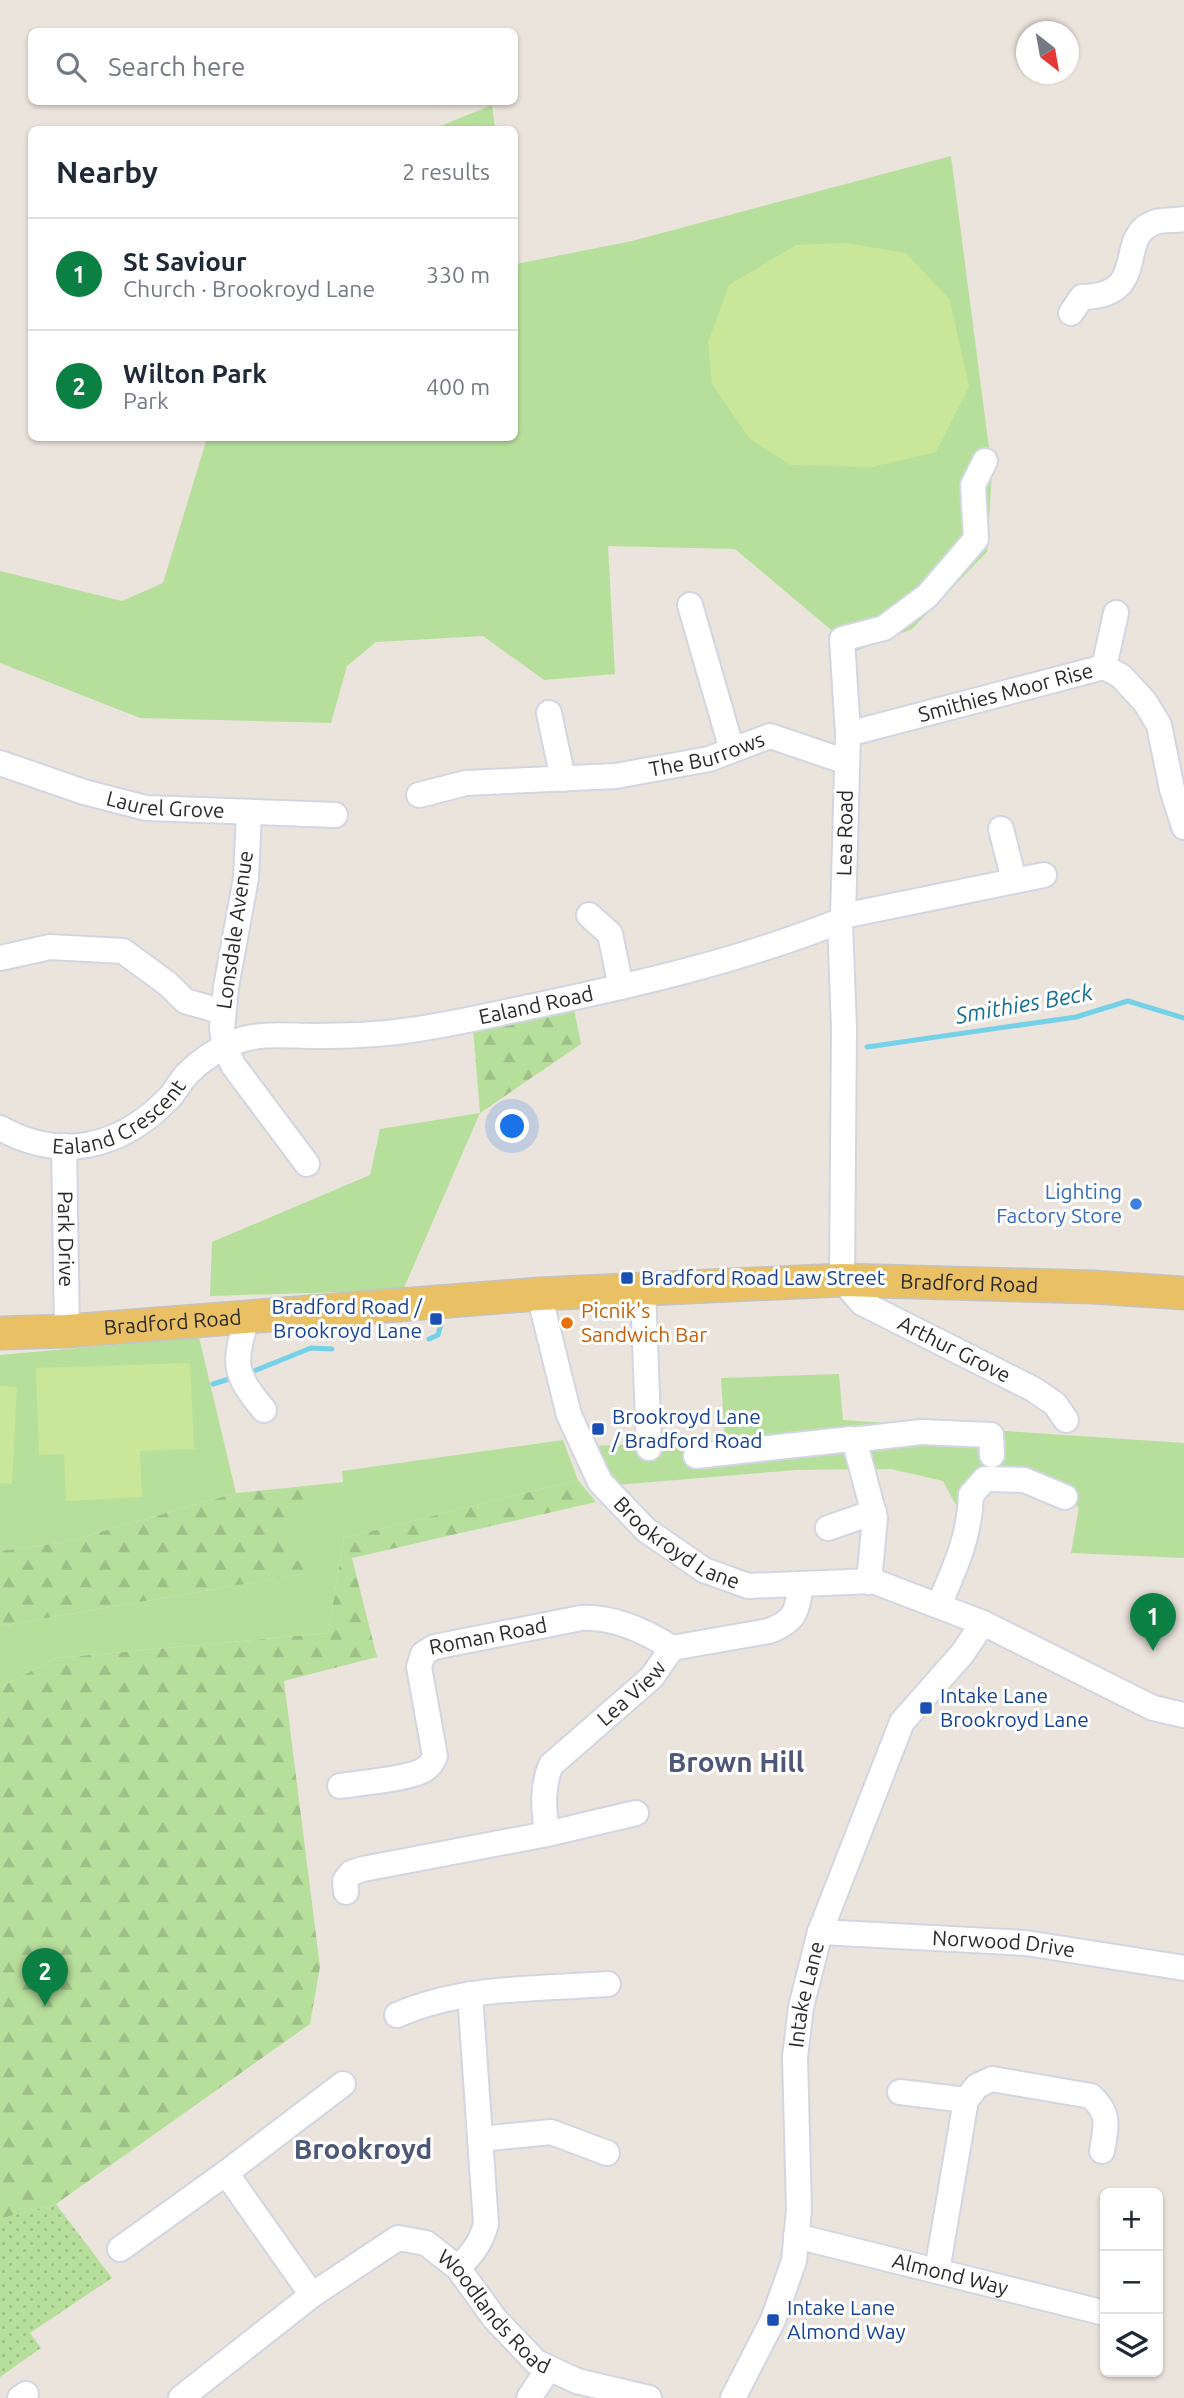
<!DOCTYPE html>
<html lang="en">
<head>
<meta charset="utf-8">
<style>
	:root { --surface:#fff; --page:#f2f2f3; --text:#1f2937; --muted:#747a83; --line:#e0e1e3; --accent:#0b8043 }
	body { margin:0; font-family:Ubuntu,sans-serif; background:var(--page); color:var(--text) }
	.controls { position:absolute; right:21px; bottom:21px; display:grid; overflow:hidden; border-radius:10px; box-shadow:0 2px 5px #0004 }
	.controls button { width:63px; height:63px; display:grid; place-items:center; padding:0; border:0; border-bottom:2px solid var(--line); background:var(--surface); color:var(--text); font:35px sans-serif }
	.compass { position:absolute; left:1016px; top:21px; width:63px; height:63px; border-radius:50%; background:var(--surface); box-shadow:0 2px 5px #0004; rotate:149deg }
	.you { position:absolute; left:513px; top:1127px; width:24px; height:24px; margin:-18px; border:5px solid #fff; border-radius:50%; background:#1a73e8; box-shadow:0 0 0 10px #1a73e833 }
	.badge { display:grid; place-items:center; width:46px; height:46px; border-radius:50%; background:var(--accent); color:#fff; font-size:23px; font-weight:700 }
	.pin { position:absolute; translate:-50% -58px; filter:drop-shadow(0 2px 4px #0008) }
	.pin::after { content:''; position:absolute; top:37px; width:24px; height:21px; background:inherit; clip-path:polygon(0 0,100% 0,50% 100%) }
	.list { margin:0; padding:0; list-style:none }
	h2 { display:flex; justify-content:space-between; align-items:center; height:91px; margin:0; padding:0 28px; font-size:30px }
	h2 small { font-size:23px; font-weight:400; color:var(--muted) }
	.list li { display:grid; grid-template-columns:46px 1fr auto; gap:21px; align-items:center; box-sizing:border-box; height:112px; padding:0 28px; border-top:2px solid var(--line) }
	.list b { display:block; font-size:26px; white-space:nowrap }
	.list p { margin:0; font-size:23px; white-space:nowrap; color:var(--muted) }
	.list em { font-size:23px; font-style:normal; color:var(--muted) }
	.icon { flex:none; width:38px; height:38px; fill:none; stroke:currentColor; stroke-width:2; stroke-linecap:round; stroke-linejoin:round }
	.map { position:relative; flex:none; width:1184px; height:2398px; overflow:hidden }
	.search { position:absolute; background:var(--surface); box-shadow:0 2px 5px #0004; left:28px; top:28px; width:490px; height:77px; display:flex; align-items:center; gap:18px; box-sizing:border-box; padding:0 24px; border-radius:10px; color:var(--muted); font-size:26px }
	.panel { position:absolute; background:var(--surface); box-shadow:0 2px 5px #0004; left:28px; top:126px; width:490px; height:315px; border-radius:10px }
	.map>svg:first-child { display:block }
	.grass { fill:#b7df9c }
	.forest { fill:url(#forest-firs) }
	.garden { fill:url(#garden-dots) }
	.pitch { fill:#cae698 }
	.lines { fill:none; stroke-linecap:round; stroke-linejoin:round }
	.stream { stroke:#75d1e8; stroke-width:5 }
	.minor-casing { stroke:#d2d6e2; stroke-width:28 }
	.major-casing { stroke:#c3c3c3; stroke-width:35 }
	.minor { stroke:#fff; stroke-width:24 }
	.major { stroke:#e9c164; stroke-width:32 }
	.shop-dot { fill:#3f7fe0; stroke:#fff; stroke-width:2.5 }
	.transit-dot { fill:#1a4fb4; stroke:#fff; stroke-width:2.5 }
	.food-dot { fill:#e8710a; stroke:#fff; stroke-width:2.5 }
	.labels { text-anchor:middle; stroke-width:6; stroke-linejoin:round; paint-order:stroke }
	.street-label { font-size:21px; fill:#2a2a2a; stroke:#fff }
	.shop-label { font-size:21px; fill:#366cbe; stroke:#fff; text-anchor:end }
	.transit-label { font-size:21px; fill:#164399; stroke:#fff; text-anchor:start }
	.food-label { font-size:21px; fill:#c56008; stroke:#fff; text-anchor:start }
	.water-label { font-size:23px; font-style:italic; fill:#157093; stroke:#fff }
	.district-label { font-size:28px; font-weight:bold; fill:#4d5778; stroke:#fff }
</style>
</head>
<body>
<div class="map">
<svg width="1184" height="2398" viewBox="0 0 1184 2398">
	<defs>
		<pattern id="forest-firs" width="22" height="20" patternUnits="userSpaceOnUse" patternTransform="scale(1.75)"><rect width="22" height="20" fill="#b7df9c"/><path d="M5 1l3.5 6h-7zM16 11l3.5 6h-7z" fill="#9ec087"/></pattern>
		<pattern id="garden-dots" width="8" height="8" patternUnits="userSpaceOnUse" patternTransform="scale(1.75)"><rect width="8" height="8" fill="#b7df9c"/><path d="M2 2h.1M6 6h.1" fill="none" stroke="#9ec087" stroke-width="1.8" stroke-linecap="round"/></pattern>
	</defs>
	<rect width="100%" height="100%" fill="#ebe4dc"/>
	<path class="grass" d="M492 105 495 129H433Z
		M951 156 992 471 987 552 912 629 856 651 735 549 608 546 615 674 544 680 483 636 376 642 347 666 331 723 140 718 0 663V571L122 601 163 583 207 438H514L515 257 516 264 632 241Z
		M480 1113 403 1290 210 1296 212 1242 370 1175 380 1129Z
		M199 1337 236 1493 65 1542 0 1551V1355Z
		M839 1374 843 1420 1184 1443V1558L1071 1553 1079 1507 1024 1488 986 1486 957 1507 943 1481 891 1469 796 1470 616 1485 593 1446 725 1441 721 1378Z
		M563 1440 578 1480 344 1538 328 1633 57 1658 0 1687V1626L308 1573 268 1528 343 1482 342 1471Z"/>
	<path class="forest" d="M573 1004 581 1044 480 1113 473 1029Z
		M578 1480 596 1502 352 1558 377 1657 284 1681 320 1967 310 2024 56 2204 0 2219V1687L57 1658 328 1633 344 1538Z
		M344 1482 269 1528 309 1573 0 1626V1551L65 1542 236 1493Z"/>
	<path class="garden" d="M56 2204 112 2278 30 2333 41 2348 0 2377V2219Z"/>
	<path class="pitch" d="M846 243 906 253 950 300 969 387 936 452 872 467 791 465 750 439 712 384 708 342 729 285 796 245Z
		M190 1363 194 1449 140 1451 142 1497 66 1501 64 1454 39 1455 36 1368Z
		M0 1386 17 1387 12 1484 0 1483Z"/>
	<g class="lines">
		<path class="stream" d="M867 1047 1076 1017 1128 1001 1184 1018
			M429 1339 438 1335 441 1324
			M254 1371 311 1348 332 1349
			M213 1384 229 1379"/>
		<defs>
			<g id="minor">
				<path d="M1071 313 1082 297C1150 296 1116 240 1151 224 1159 219 1174 221 1184 219"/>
				<path id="s1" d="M985 461 973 485 976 539 927 596 884 628 842 639 848 734 843 916 840 921 844 1028 842 1280 862 1303 1033 1389 1055 1404 1066 1420"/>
				<path d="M690 605 732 750"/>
				<path d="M1104 667 1116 613"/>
				<path d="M549 713 563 779"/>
				<path id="s2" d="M848 734 1104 667 1121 676 1145 702 1159 725 1172 789 1184 827"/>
				<path id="s3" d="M0 763 84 792 146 808 335 815"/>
				<path id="s4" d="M419 795 466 783 616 776 709 759 770 736 847 762"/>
				<path d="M249 812 246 878 226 987 222 1029 225 1047 233 1065 307 1164"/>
				<path d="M1001 829 1014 880"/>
				<path d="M589 915 610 934 621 987"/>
				<path d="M843 916 1044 875"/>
				<path d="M0 958 50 947 123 951 168 984 185 1001 223 1012"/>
				<path id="s5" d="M0 1128C61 1162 120 1148 168 1099 175 1092 180 1082 187 1074 200 1061 218 1049 235 1042 259 1032 289 1036 314 1036 344 1036 374 1035 404 1031 450 1025 494 1014 539 1005 642 983 742 960 840 921"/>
				<path id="s6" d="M64 1146 67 1331"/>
				<path d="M643 1290 649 1448"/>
				<path id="s7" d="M539 1294 569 1415 600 1482 646 1530 704 1570 748 1586 873 1581 983 1623 1153 1708 1184 1715"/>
				<path d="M247 1317C234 1363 232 1372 264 1410"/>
				<path d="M852 1440 921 1432 991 1435 992 1455"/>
				<path d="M696 1456 851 1439 855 1443 875 1518 869 1582"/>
				<path d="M828 1528 874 1512"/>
				<path d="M939 1605C955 1568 970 1536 971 1495L985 1479 1024 1480 1065 1497"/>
				<path id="s8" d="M340 1786C359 1783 411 1779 425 1769 430 1766 433 1761 435 1756L419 1667 423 1654 434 1647 581 1618C613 1616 645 1631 672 1648"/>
				<path id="s9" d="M547 1834C544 1810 541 1789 551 1765L652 1677 672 1648 769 1631C796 1621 797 1611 801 1584"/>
				<path d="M346 1892 345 1881 351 1873 363 1869 547 1834 636 1813"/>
				<path id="s10" d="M820 1932 1026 1943 1184 1968"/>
				<path d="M397 2015C462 1986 538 1989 608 1984"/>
				<path d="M900 2092 966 2100"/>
				<path d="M480 2139 551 2132 607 2153"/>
				<path d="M226 2173 312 2295"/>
				<path id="s11" d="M796 2236 1105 2313"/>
				<path d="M120 2249 226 2173 343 2084"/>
				<path d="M458 2268C472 2254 481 2243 486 2224L470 1994"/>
				<path d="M937 2271 966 2100 977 2086 992 2079 1091 2096C1111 2115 1106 2126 1102 2151"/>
				<path d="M20 2398 26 2394"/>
				<path id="s12" d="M181 2398 312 2295 398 2238 426 2243 458 2268 495 2319 536 2362 577 2381 649 2398"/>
				<path d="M529 2398 549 2368"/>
				<path id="s13" d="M733 2398 773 2320 794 2261 799 2210 795 2057 801 2007 820 1932 902 1722 962 1654 983 1623"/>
			</g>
			<g id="major">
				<path id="s14" d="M0 1333 67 1331 539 1294 842 1280 1092 1287 1184 1293"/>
			</g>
		</defs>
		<use href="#minor" class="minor-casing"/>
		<use href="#major" class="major-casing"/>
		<use href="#minor" class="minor"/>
		<use href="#major" class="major"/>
	</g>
	<circle class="shop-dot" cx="1136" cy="1204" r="7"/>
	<g class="transit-dot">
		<rect x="620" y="1271" width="14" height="14" rx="3.5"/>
		<rect x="429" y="1312" width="14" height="14" rx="3.5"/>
		<rect x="591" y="1422" width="14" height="14" rx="3.5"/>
		<rect x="919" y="1701" width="14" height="14" rx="3.5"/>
		<rect x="766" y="2313" width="14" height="14" rx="3.5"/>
	</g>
	<circle class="food-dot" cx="567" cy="1323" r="7"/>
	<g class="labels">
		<g class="street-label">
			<text dy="7" stroke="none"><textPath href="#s2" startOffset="163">Smithies Moor Rise</textPath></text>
			<text dy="7" stroke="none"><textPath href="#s4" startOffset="292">The Burrows</textPath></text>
			<text dy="7" stroke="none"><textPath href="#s3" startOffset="172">Laurel Grove</textPath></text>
			<text transform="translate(845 833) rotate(-89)" y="7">Lea Road</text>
			<text transform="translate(235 930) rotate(-82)" y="7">Lonsdale Avenue</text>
			<text dy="7" stroke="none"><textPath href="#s5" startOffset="579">Ealand Road</textPath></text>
			<text dy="7" stroke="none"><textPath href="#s5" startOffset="131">Ealand Crescent</textPath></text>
			<text dy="7" stroke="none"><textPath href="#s6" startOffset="93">Park Drive</textPath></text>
			<text dy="7" stroke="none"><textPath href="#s14" startOffset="971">Bradford Road</textPath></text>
			<text dy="7" stroke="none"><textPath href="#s14" startOffset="173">Bradford Road</textPath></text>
			<text dy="7" stroke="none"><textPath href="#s1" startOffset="1029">Arthur Grove</textPath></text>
			<text dy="7" stroke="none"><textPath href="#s7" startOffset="298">Brookroyd Lane</textPath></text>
			<text dy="7" stroke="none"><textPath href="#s8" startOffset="276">Roman Road</textPath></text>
			<text dy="7" stroke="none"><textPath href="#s9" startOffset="178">Lea View</textPath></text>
			<text dy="7" stroke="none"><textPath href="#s10" startOffset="184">Norwood Drive</textPath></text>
			<text dy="7" stroke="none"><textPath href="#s13" startOffset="418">Intake Lane</textPath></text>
			<text dy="7" stroke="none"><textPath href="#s11" startOffset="159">Almond Way</textPath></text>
			<text dy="7" stroke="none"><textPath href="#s12" startOffset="396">Woodlands Road</textPath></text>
		</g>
		<g class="shop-label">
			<text x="1122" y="1199">Lighting<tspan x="1122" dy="24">Factory Store</tspan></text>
		</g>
		<g class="transit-label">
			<text x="641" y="1285">Bradford Road Law Street</text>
			<text x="422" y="1314" text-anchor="end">Bradford Road /<tspan x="422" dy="24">Brookroyd Lane</tspan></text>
			<text x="612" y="1424">Brookroyd Lane<tspan x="612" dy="24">/ Bradford Road</tspan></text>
			<text x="940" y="1703">Intake Lane<tspan x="940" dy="24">Brookroyd Lane</tspan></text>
			<text x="787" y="2315">Intake Lane<tspan x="787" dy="24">Almond Way</tspan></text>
		</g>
		<g class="food-label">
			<text x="581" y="1318">Picnik's<tspan x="581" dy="24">Sandwich Bar</tspan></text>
		</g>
		<g class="water-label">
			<text transform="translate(1024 1004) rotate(-10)" y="8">Smithies Beck</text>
		</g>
		<g class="district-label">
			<text x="736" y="1772">Brown Hill</text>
			<text x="363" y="2159">Brookroyd</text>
		</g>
	</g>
</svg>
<div class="controls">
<button>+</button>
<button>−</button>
<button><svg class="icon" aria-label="layers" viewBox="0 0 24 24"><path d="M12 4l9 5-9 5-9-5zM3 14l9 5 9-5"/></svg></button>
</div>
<svg class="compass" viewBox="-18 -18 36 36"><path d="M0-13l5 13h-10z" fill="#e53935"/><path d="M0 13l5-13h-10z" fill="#747a83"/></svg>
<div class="you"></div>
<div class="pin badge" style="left:1153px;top:1651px">1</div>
<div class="pin badge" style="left:45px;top:2006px">2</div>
<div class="search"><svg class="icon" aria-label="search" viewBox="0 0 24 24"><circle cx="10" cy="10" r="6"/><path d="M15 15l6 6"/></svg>Search here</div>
<section class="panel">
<h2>Nearby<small>2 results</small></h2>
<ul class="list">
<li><span class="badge">1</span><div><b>St Saviour</b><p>Church · Brookroyd Lane</p></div><em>330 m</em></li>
<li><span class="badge">2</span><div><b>Wilton Park</b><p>Park</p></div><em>400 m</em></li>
</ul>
</section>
</div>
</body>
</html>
